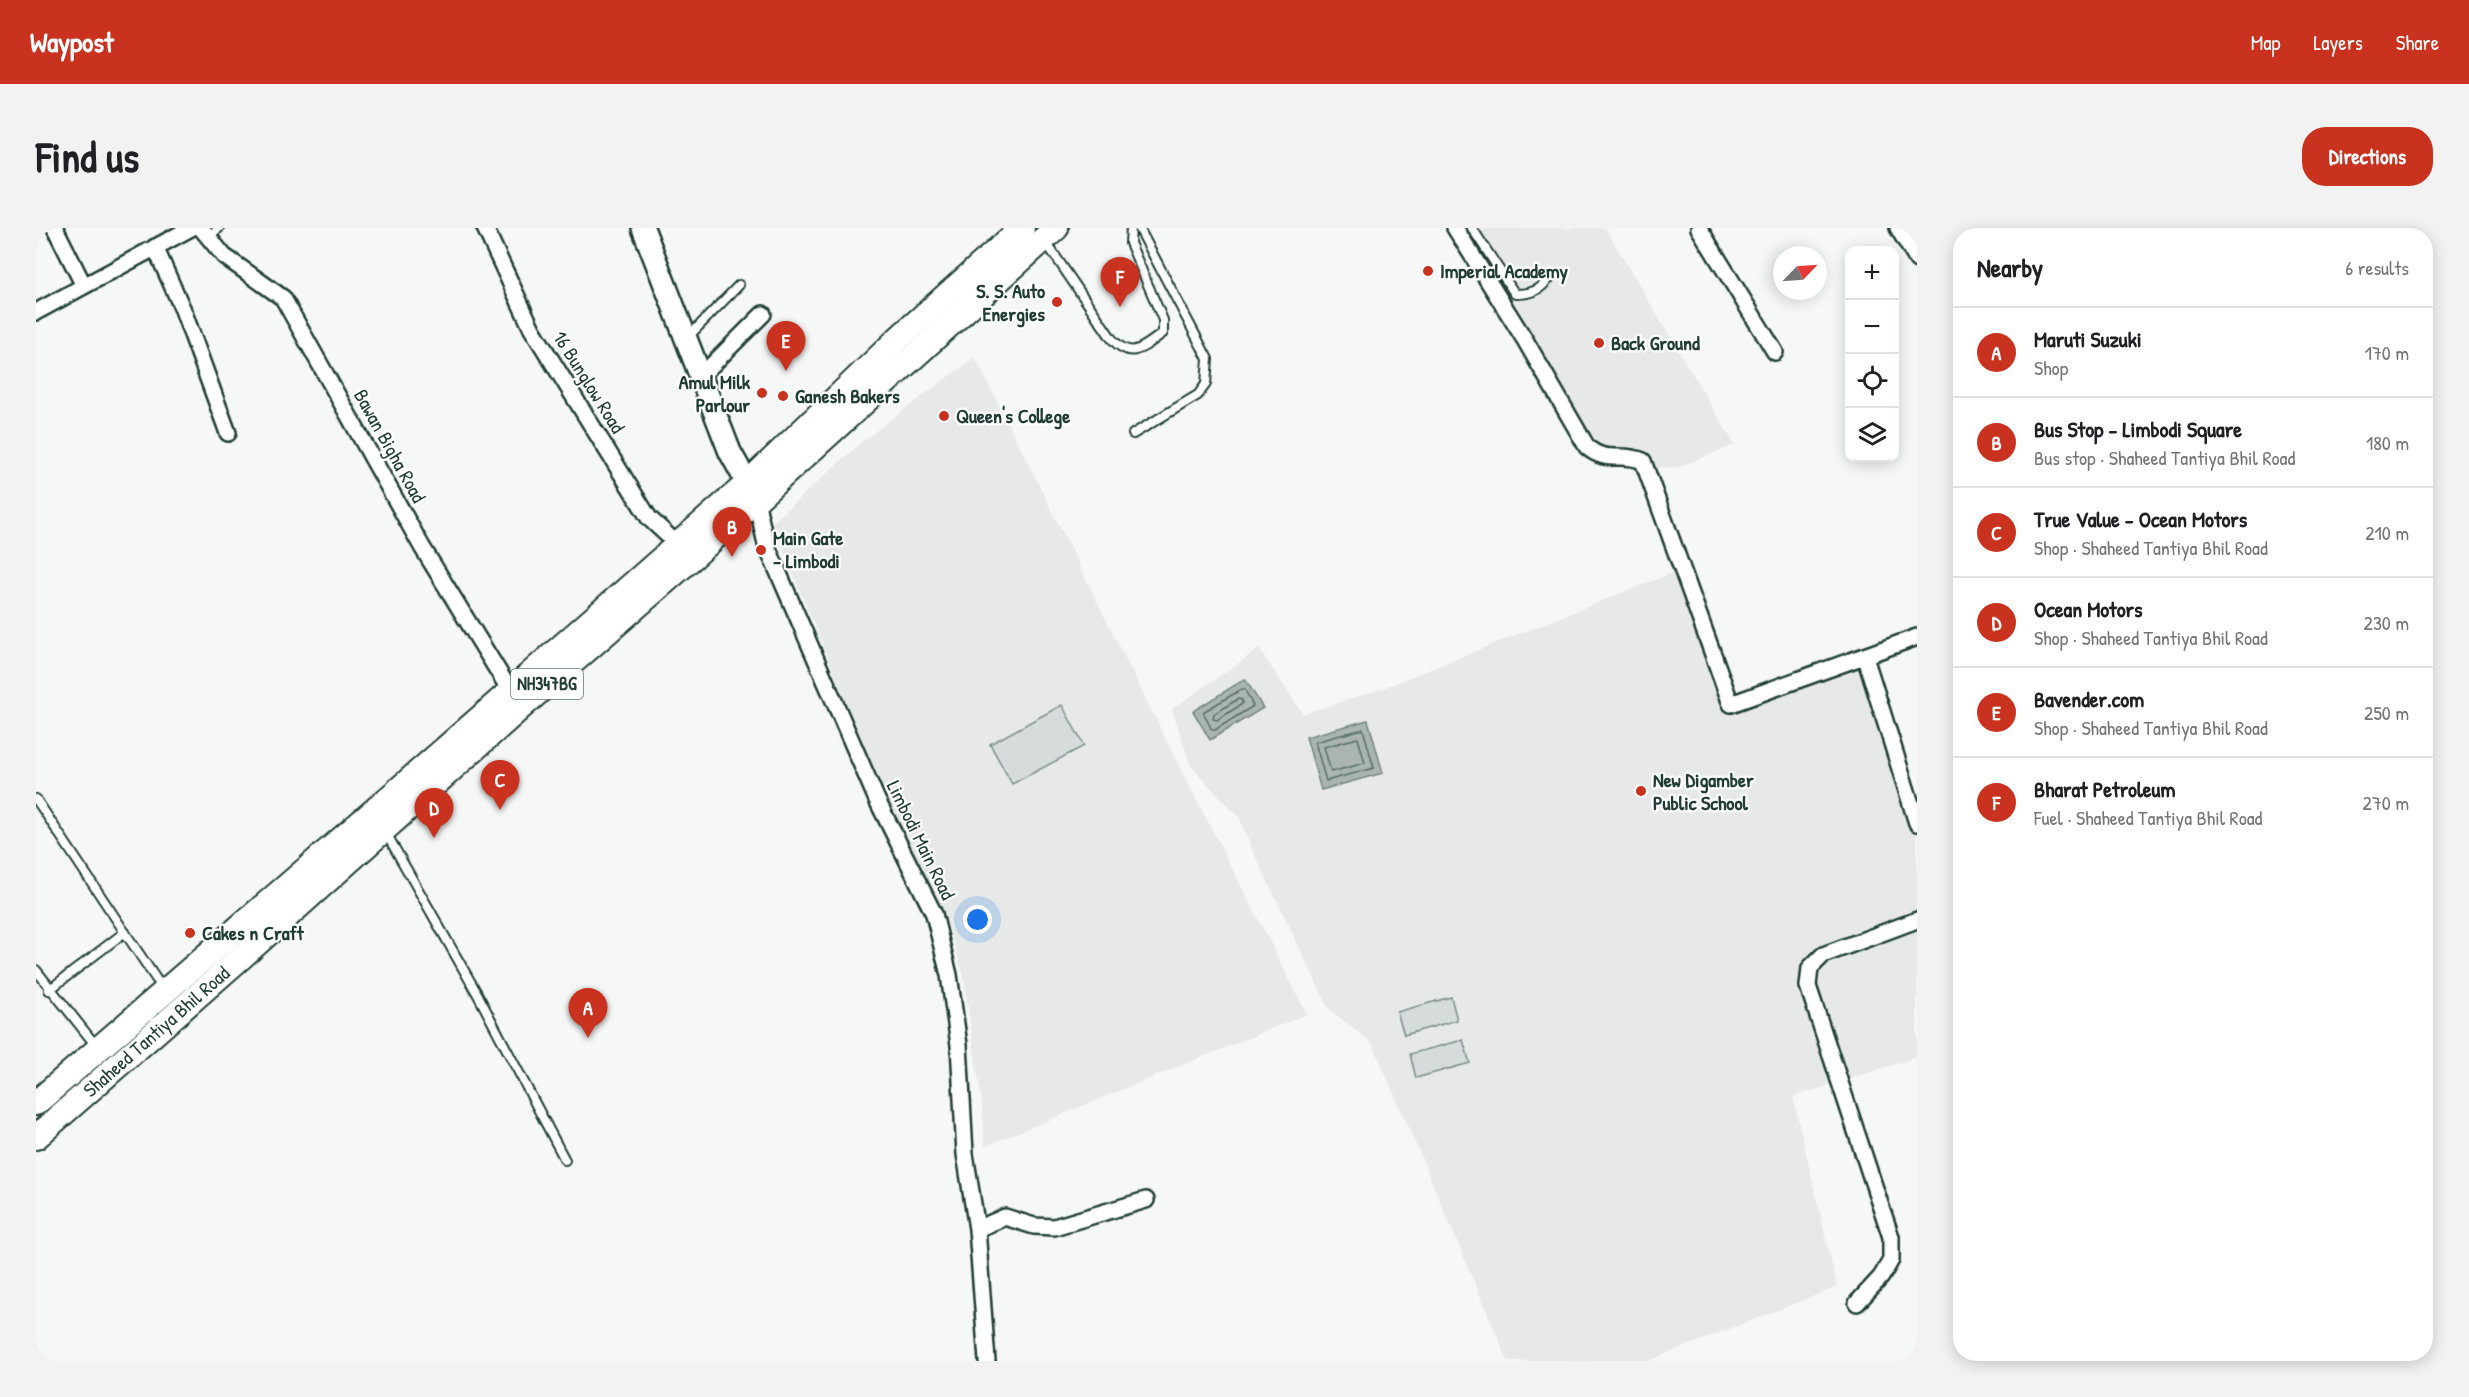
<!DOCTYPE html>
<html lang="en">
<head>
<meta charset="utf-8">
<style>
	:root { --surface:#fff; --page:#f2f2f2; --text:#202124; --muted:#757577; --line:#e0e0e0; --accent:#c8321e }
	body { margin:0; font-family:"Patrick Hand",sans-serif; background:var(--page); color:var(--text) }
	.controls { position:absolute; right:18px; top:18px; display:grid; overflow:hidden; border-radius:12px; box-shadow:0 3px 15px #0003 }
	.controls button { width:54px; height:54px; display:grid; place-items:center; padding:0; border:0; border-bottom:2px solid var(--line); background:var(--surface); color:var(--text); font:30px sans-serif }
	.compass { position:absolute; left:1737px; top:18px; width:54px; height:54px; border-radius:50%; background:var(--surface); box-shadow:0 3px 15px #0003; rotate:65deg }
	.you { position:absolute; left:942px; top:692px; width:21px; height:21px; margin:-15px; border:4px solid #fff; border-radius:50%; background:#1a73e8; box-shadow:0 0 0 9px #1a73e833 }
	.badge { display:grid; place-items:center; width:39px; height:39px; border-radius:50%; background:var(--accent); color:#fff; font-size:20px; font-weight:700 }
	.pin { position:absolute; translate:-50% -50px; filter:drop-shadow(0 2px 3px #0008) }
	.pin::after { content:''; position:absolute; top:32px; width:21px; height:18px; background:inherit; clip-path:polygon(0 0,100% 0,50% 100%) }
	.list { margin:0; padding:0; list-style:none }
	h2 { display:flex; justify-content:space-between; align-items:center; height:78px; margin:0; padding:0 24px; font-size:26px }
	h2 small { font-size:20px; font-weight:400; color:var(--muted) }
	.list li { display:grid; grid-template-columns:39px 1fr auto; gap:18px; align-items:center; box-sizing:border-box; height:90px; padding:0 24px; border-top:2px solid var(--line) }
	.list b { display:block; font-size:22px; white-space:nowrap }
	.list p { margin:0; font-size:20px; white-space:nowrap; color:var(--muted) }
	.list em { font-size:20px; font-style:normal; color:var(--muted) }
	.icon { flex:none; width:33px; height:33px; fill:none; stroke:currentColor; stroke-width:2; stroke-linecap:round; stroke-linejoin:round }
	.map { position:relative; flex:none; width:1881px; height:1133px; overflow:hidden; border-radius:24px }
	header { display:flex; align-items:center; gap:36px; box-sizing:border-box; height:84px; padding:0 30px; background:var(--accent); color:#fff }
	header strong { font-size:28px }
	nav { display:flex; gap:33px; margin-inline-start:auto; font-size:21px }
	.intro { display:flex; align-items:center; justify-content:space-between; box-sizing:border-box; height:144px; padding:0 36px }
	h1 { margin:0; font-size:42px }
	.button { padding:15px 27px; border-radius:24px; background:var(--accent); color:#fff; font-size:21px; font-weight:700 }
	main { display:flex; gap:36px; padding:0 36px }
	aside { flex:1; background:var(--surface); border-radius:24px; box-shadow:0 3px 15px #0003 }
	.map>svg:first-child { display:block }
	.built { fill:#e6e9e8 }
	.green { fill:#d6dcdb; stroke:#7a8c88; stroke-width:1.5 }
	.water { fill:#aab5b1; stroke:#72857f; stroke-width:1.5 }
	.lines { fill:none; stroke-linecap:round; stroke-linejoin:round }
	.shore { stroke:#576d66; stroke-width:1.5 }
	.lane-casing { stroke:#1f3d34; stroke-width:12 }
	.street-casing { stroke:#1f3d34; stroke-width:20 }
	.secondary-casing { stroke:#1f3d34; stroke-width:26 }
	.primary-casing { stroke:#1f3d34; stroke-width:28 }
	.lane { stroke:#fff; stroke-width:8 }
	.street { stroke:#fff; stroke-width:15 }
	.secondary { stroke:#fff; stroke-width:21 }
	.primary { stroke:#fff; stroke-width:24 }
	.poi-dot { fill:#c8321e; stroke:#fff; stroke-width:2 }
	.labels { text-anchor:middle; stroke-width:4.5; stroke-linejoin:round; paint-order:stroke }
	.shield { fill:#fff; stroke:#627771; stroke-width:1.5 }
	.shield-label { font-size:18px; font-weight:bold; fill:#1f3d34 }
	.poi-label { font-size:20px; font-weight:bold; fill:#1f3d34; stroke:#fff; text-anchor:start }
	.street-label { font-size:20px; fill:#1f3d34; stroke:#fff }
</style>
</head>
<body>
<header>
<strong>Waypost</strong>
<nav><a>Map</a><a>Layers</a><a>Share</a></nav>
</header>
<div class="intro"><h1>Find us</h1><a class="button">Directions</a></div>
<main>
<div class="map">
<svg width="1881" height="1133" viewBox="0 0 1881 1133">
	<rect width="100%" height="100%" fill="#f6f7f7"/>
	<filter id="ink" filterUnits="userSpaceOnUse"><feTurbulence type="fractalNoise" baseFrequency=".0167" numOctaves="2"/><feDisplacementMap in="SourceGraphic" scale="12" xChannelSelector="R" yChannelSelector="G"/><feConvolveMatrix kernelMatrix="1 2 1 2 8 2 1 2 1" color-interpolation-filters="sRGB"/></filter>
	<g filter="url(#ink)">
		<path class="built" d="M1419 0H1569L1699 217 1642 239 1615 240 1560 227Z
			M939 129 1139 530 1271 786 949 918 946 876 927 745 907 681 848 566 736 295 828 212Z
			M1646 341 1695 476 1829 429 1881 595V829L1757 869 1801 1059 1612 1133H1472L1337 816 1293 781 1217 623 1203 589 1155 538 1136 481 1223 421 1267 486 1342 462Z"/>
		<path class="green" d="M1026 477 1048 518 976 556 954 516Z
			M1415 769 1421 792 1368 807 1361 784Z
			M1427 812 1434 835 1380 850 1374 826Z"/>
		<path class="water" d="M1209 451 1227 480 1174 512 1157 483Z
			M1332 492 1347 545 1285 562 1270 509Z"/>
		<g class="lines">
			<path class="shore" d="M1206 461 1209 462 1217 478 1179 502H1176L1167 484Z
				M1202 471 1206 472V476L1181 492 1177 491 1178 486Z
				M1327 501 1338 540 1290 553 1279 514Z
				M1322 510 1329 535 1295 544 1288 519Z"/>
			<defs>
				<path id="lane" d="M1436 0 1479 66C1495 66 1503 63 1513 51
					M172 9 183 0
					M1009 13 1076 111C1096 133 1107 119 1127 105V92L1094 15 1095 0
					M652 109 703 57
					M1097 206 1162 167 1170 156 1172 131 1103 0
					M0 571 126 760
					M350 605 442 767 529 932
					M0 742 61 819
					M13 762 89 704"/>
				<path id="street" d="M19 0 48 58
					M165 0 188 28 247 70 386 319 478 469
					M449 0 496 101 613 290 642 317
					M1419 0 1489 112 1551 219C1570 236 1586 224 1607 233L1695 476 1881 409
					M1663 0 1739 124
					M1862 0 1881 32
					M119 19 147 82 192 205
					M0 84 155 0
					M664 149 727 86
					M720 272 730 316 841 572 898 686 913 747 923 817 929 926 941 1001 951 1133
					M1829 429 1881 595
					M941 1001 969 989 998 998 1018 999 1110 972
					M1821 1075 1845 1049 1855 1032V1009L1772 758 1774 740 1787 727 1881 692"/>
				<path id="secondary" d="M607 0 694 224 720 271"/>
				<g id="primary">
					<path d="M0 875 361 563 711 256 862 111 986 0"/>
					<path id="s1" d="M0 909 219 717 485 479 656 330 1020 0"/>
				</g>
			</defs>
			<use href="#lane" class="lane-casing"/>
			<use href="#street" class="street-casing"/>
			<use href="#secondary" class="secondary-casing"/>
			<use href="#primary" class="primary-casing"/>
			<use href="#lane" class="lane"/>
			<use href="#street" class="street"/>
			<use href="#secondary" class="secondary"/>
			<use href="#primary" class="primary"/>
		</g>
	</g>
	<g class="poi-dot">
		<circle cx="1392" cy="43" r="6"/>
		<circle cx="1021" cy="74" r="6"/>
		<circle cx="1563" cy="115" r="6"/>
		<circle cx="726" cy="165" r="6"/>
		<circle cx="747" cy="168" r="6"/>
		<circle cx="908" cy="188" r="6"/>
		<circle cx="725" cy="322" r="6"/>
		<circle cx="1605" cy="563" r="6"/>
		<circle cx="154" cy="705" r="6"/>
	</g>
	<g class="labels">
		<rect class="shield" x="475" y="441" width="72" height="30" rx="4.5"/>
		<g class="shield-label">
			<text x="511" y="462">NH347BG</text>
		</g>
		<g class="poi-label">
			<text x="1404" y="50">Imperial Academy</text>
			<text x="1009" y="70" text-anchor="end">S. S. Auto<tspan x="1009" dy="23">Energies</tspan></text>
			<text x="1575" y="122">Back Ground</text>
			<text x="714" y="161" text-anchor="end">Amul Milk<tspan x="714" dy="23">Parlour</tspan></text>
			<text x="759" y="175">Ganesh Bakers</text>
			<text x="920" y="195">Queen's College</text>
			<text x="737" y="317">Main Gate<tspan x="737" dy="23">- Limbodi</tspan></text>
			<text x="1617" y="559">New Digamber<tspan x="1617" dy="23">Public School</tspan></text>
			<text x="166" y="712">Cakes n Craft</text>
		</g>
		<g class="street-label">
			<text transform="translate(553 154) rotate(58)" y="7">16 Bunglow Road</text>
			<text transform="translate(354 218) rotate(61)" y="7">Bawan Bigha Road</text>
			<text transform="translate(885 612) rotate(64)" y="7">Limbodi Main Road</text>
			<text dy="7" stroke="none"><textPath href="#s1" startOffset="160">Shaheed Tantiya Bhil Road</textPath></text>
		</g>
	</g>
</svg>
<div class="controls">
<button>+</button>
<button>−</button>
<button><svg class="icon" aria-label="locate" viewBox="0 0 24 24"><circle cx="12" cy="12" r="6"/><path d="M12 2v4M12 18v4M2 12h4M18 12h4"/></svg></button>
<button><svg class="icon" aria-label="layers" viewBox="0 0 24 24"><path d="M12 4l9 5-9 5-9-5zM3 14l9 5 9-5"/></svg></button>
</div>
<svg class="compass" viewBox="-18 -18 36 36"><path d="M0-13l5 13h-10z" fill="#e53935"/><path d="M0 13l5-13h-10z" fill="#757577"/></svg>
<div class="you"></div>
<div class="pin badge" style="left:552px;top:810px">A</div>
<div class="pin badge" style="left:696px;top:329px">B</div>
<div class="pin badge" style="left:464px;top:582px">C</div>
<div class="pin badge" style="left:398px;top:610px">D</div>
<div class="pin badge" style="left:750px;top:143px">E</div>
<div class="pin badge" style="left:1084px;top:79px">F</div>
</div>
<aside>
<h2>Nearby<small>6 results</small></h2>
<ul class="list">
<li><span class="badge">A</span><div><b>Maruti Suzuki</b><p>Shop</p></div><em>170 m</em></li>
<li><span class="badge">B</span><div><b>Bus Stop - Limbodi Square</b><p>Bus stop · Shaheed Tantiya Bhil Road</p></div><em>180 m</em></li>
<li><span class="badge">C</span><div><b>True Value - Ocean Motors</b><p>Shop · Shaheed Tantiya Bhil Road</p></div><em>210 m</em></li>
<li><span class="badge">D</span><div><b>Ocean Motors</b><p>Shop · Shaheed Tantiya Bhil Road</p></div><em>230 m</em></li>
<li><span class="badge">E</span><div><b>Bavender.com</b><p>Shop · Shaheed Tantiya Bhil Road</p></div><em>250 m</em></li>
<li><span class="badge">F</span><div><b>Bharat Petroleum</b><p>Fuel · Shaheed Tantiya Bhil Road</p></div><em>270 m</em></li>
</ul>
</aside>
</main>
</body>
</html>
